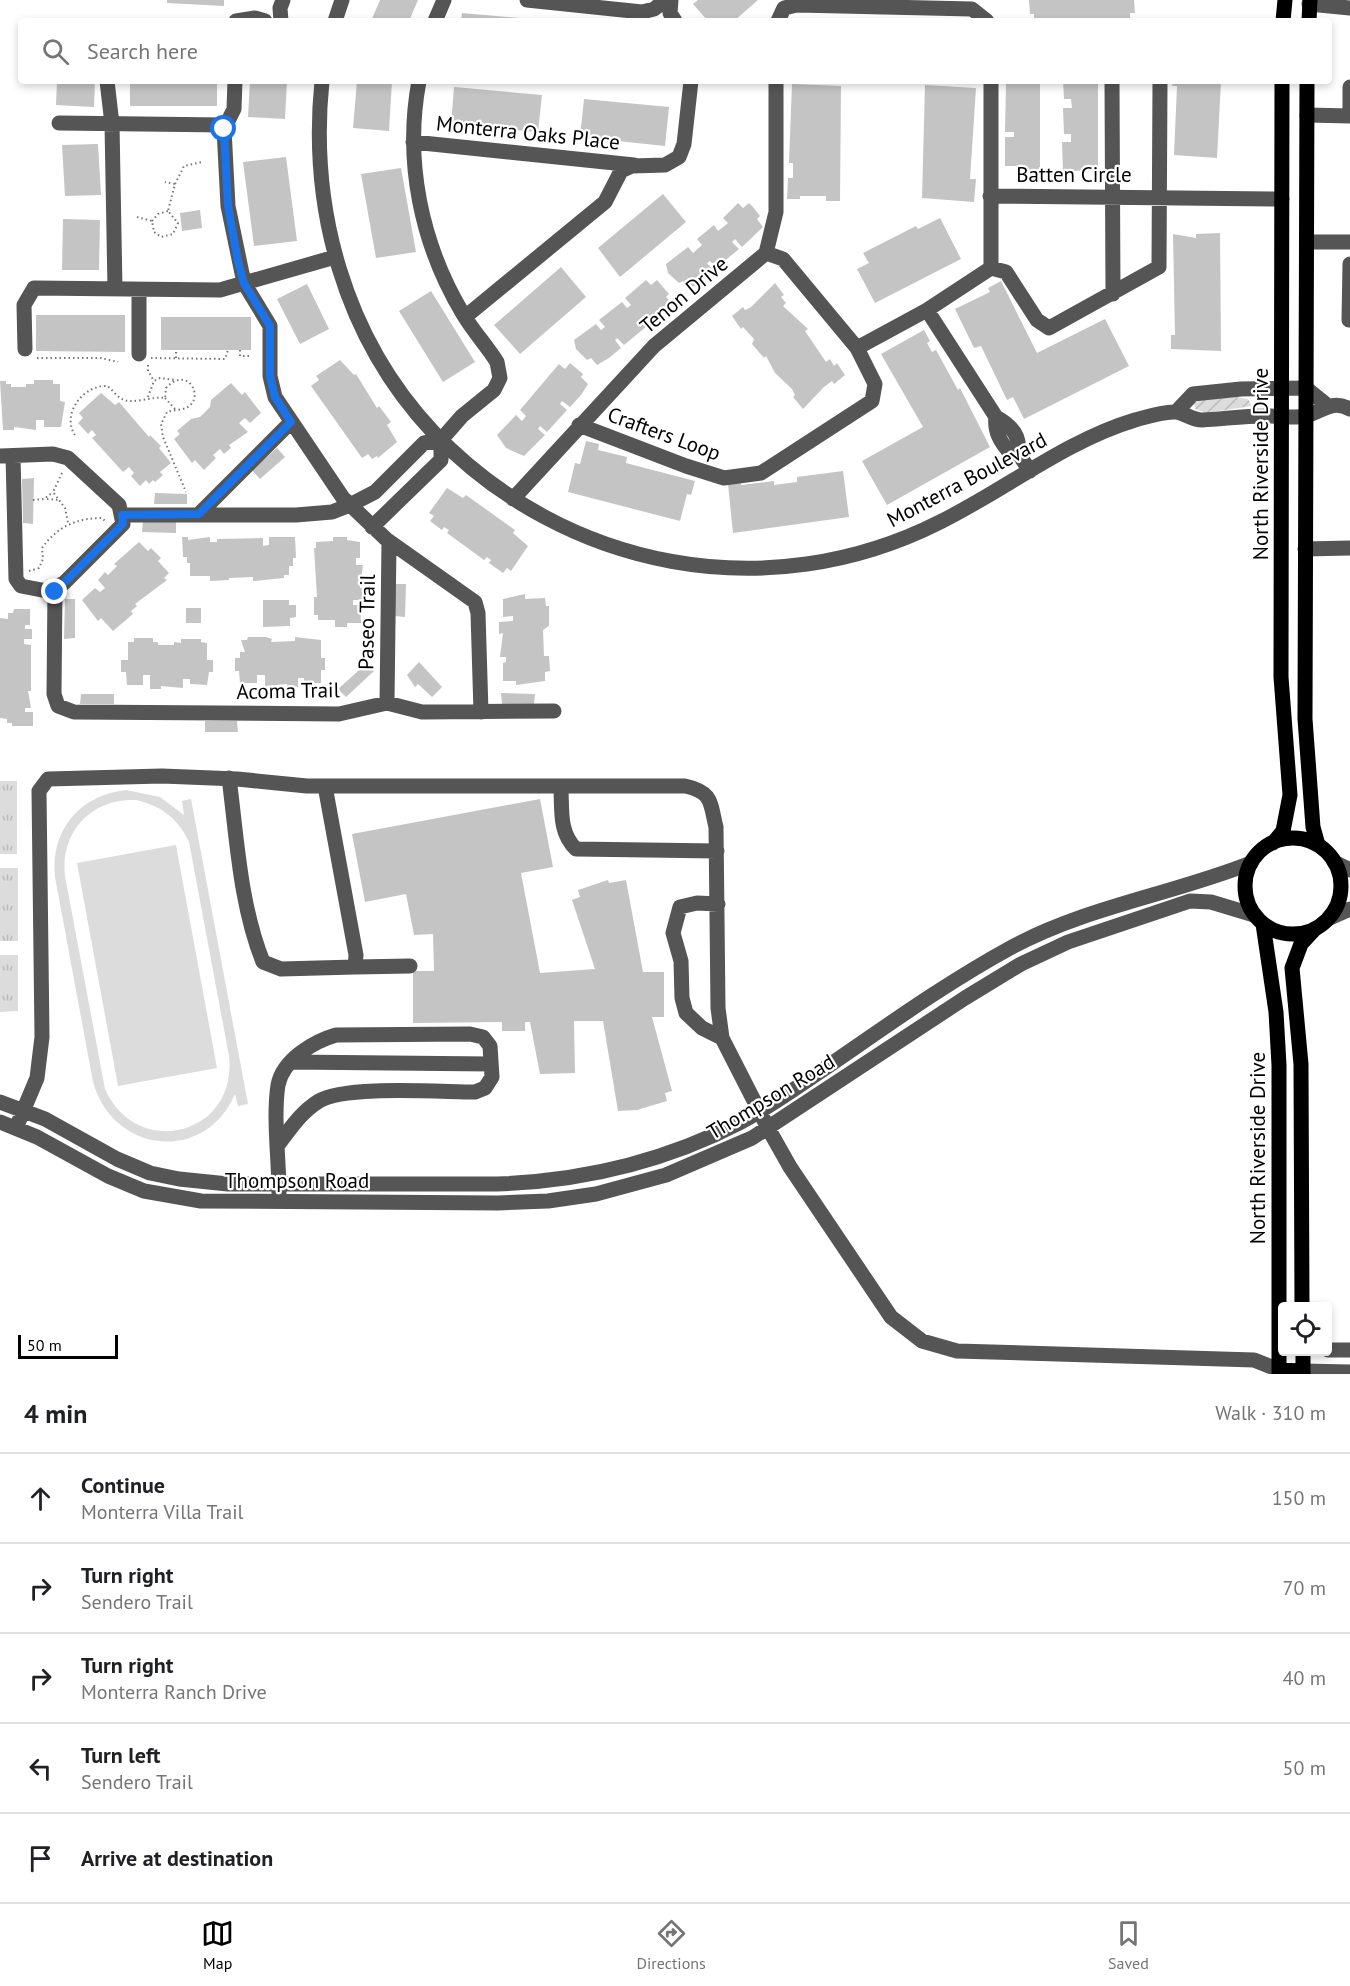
<!DOCTYPE html>
<html lang="en">
<head>
<meta charset="utf-8">
<style>
	:root { --surface:#fff; --page:#f6f6f6; --text:#202124; --muted:#757577; --line:#e0e0e0; --accent:#000 }
	body { margin:0; font-family:"PT Sans",sans-serif; background:var(--page); color:var(--text) }
	.controls { position:absolute; right:18px; bottom:18px; display:grid; overflow:hidden; border-radius:6px; box-shadow:0 3px 9px #0003 }
	.controls button { width:54px; height:54px; display:grid; place-items:center; padding:0; border:0; border-bottom:2px solid var(--line); background:var(--surface); color:var(--text); font:30px sans-serif }
	.scale { position:absolute; left:18px; bottom:15px; width:100px; box-sizing:border-box; padding-left:6px; border:3px solid #000; border-top:0; font-size:16px; line-height:21px; white-space:nowrap; color:#000; -webkit-text-stroke:4px #fff; paint-order:stroke }
	.stop { position:absolute; width:18px; height:18px; margin:-14px; border:4px solid #1a73e8; border-radius:50%; background:#fff }
	.stop.end { background:#1a73e8; border-color:#fff; box-shadow:0 2px 6px #0008 }
	.list { margin:0; padding:0; list-style:none }
	h2 { display:flex; justify-content:space-between; align-items:center; height:78px; margin:0; padding:0 24px; font-size:26px }
	h2 small { font-size:20px; font-weight:400; color:var(--muted) }
	.list li { display:grid; grid-template-columns:39px 1fr auto; gap:18px; align-items:center; box-sizing:border-box; height:90px; padding:0 24px; border-top:2px solid var(--line) }
	.list b { display:block; font-size:22px; white-space:nowrap }
	.list p { margin:0; font-size:20px; white-space:nowrap; color:var(--muted) }
	.list em { font-size:20px; font-style:normal; color:var(--muted) }
	.icon { flex:none; width:33px; height:33px; fill:none; stroke:currentColor; stroke-width:2; stroke-linecap:round; stroke-linejoin:round }
	.map { position:relative; flex:none; width:1350px; height:1374px; overflow:hidden }
	.search { position:absolute; background:var(--surface); box-shadow:0 3px 9px #0003; left:18px; right:18px; top:18px; height:66px; display:flex; align-items:center; gap:15px; box-sizing:border-box; padding:0 21px; border-radius:6px; color:var(--muted); font-size:22px }
	.sheet { height:528px; background:var(--surface) }
	nav { display:flex; justify-content:space-around; align-items:center; box-sizing:border-box; height:84px; border-top:2px solid var(--line); background:var(--surface); font-size:16px; color:var(--muted) }
	nav a { display:grid; justify-items:center; gap:3px }
	nav .on { color:var(--accent) }
	.map>svg:first-child { display:block }
	.grass { fill:#dcdcdc; fill-rule:evenodd }
	.park { fill:url(#park-tufts) }
	.garden { fill:url(#garden-furrows) }
	.building { fill:#c4c4c4 }
	.lines { fill:none; stroke-linecap:round; stroke-linejoin:round }
	.path { stroke:#777; stroke-width:2; stroke-dasharray:1.5 3; stroke-linecap:butt }
	.minor { stroke:#555; stroke-width:15 }
	.major { stroke:#000; stroke-width:15 }
	.route { stroke:#1a73e8; stroke-width:8 }
	.labels { text-anchor:middle; stroke-width:4.5; stroke-linejoin:round; paint-order:stroke }
	.street-label { font-size:21px; fill:#000; stroke:#fff }
</style>
</head>
<body>
<div class="map">
<svg width="1350" height="1374" viewBox="0 0 1350 1374">
	<defs>
		<pattern id="park-tufts" width="24" height="20" patternUnits="userSpaceOnUse" patternTransform="scale(1.5)"><rect width="24" height="20" fill="#dcdcdc"/><path d="M3 7l-1-3M5 7V3M7 7l1-3M15 17l-1-3M17 17v-4M19 17l1-3" fill="none" stroke="#bbb"/></pattern>
		<pattern id="garden-furrows" width="10" height="10" patternUnits="userSpaceOnUse" patternTransform="scale(1.5)"><rect width="10" height="10" fill="#dcdcdc"/><path d="M-1 1l2-2M0 10L10 0M9 11l2-2" fill="none" stroke="#bbb"/></pattern>
	</defs>
	<rect width="100%" height="100%" fill="#fff"/>
	<path class="grass" d="M126 790 160 797 184 815 182 801 191 799 248 1104 238 1106 235 1094C205 1164 113 1154 93 1082L55 877C50 830 80 795 126 790ZM136 800C162 806 178 819 189 842L229 1056C238 1135 137 1161 105 1089L65 876C60 831 92 798 136 800Z
		M176 845 217 1068 118 1086 77 863Z"/>
	<path class="park" d="M0 781H17V854H0Z
		M0 868H18V941H0Z
		M0 955H18V1011L0 1012Z"/>
	<path class="garden" d="M1236 397 1248 399 1252 406 1206 413 1195 409 1194 403 1201 400Z"/>
	<path class="building" d="M167 0H224V6L167 3Z
		M380 0H418L409 21H371Z
		M698 0H758L734 21H708L693 4Z
		M1029 0H1134L1135 13H1130V21H1034V14H1030Z
		M462 13 531 19V21H461Z
		M57 81H95L94 107 56 105Z
		M130 81H217V106H130Z
		M250 81H287L285 119 248 117Z
		M357 81H392L389 131 353 128Z
		M1006 81H1040V171H1016V166H1005V137H1014V132H1005Z
		M1063 81H1098V167H1087V170L1063 172 1062 142H1071V134H1064L1063 108H1072L1071 99H1064Z
		M1173 81H1221L1217 158 1174 155 1177 86H1172Z
		M792 84 841 86 840 201H826V196H800V199H787L788 178H793V163H789Z
		M925 85 976 88 970 179H976L974 202 922 198Z
		M454 87 542 95 538 132 451 125Z
		M584 99 669 107 665 146 580 137Z
		M98 144 101 195 65 196 62 145Z
		M286 157 297 241 254 246 243 162Z
		M401 168 416 252 376 258 361 174Z
		M663 194 686 222 620 277 598 248Z
		M738 203 743 208 749 203 753 207 760 216 757 219 763 227 742 247 735 239 732 242 739 249 716 268 710 261 707 263 713 270 701 282 690 288 683 281 679 283 668 273 666 264 688 247 693 253 702 245 697 239 714 225 718 231 728 223 723 218Z
		M200 210 202 228 182 231 180 213Z
		M940 218 961 259 875 303 857 269 869 263 863 253 916 226 918 229Z
		M63 219 100 220 99 270H62Z
		M1220 233 1221 351 1171 349V335H1175L1173 234 1196 238V234Z
		M561 267 586 297 520 354 494 325Z
		M646 280 651 285 657 280 669 294 666 297 672 303 650 323 643 316 641 319 647 326 624 345 617 338 615 340 621 348 609 358 597 365 591 358 587 360 576 349 574 340 596 324 601 330 605 327 599 320 622 302 627 308 631 305 625 298Z
		M1001 281 1037 353 1105 319 1129 366 1024 419 1013 397 1007 400 981 346 974 348 955 309 990 292 988 288Z
		M775 283 784 295 781 297 786 303 783 306 808 329 805 331 826 362 830 359 834 366 837 363 845 375 834 384 832 381 824 387 803 409 793 397 795 395 792 389 775 373 766 356 764 358 752 344 754 339 743 327 741 329 732 316 743 307 745 310 751 307Z
		M307 284 329 329 300 344 277 299Z
		M431 291 475 362 443 382 399 311Z
		M36 315H125V352L36 351Z
		M161 317H251V350H161Z
		M924 330 930 341 927 343 932 352 936 350 958 390 960 388 990 447 887 505 862 461 923 427 881 354Z
		M340 360 354 375 356 374 377 408 379 406 391 422 387 425 397 442 378 458 377 456 372 459 368 454 362 458 311 386 319 380 316 376Z
		M570 363 583 374 581 377 588 384 581 395 570 407 562 401 560 404 567 410 547 432 540 426 538 429 545 435 524 456 506 448 497 435 516 415 522 421 526 416 520 410 559 364 565 369Z
		M34 380H53V384H60V401L65 402 61 427H44V420H36V430L14 427V430H3L0 381H6V384H11V387H26V384H34Z
		M231 383 242 395 245 392 261 413 250 423 245 418 239 423 248 432 229 445 231 448 224 454 220 449 213 455 216 458 204 470 195 460 192 463 174 439 180 434 177 431 191 419 200 417 210 407 211 400Z
		M101 393 115 405 119 402 149 437 150 435 161 446 159 448 171 463 160 472 163 475 155 482 153 480 149 484 146 480 140 486 131 476 134 473 129 467 123 472 92 438 96 435 92 430 88 434 78 423 83 418 79 413Z
		M586 441 599 444 598 450 627 457 626 463 695 481 691 495 687 494 680 521 568 492 575 463 580 464Z
		M277 448 285 457 260 479 252 470Z
		M843 471 849 517 733 533 728 484 741 482V485L774 481V485L797 482V477Z
		M34 478 33 524 23 523 22 479Z
		M447 488 463 498 466 495 515 530 513 533 528 546 511 571 507 568 503 573 489 563 491 560 487 557 484 560 447 533 449 530 444 527 442 530 430 521 434 516 429 513Z
		M155 493 187 494V504H154Z
		M143 521 176 522V533L142 532Z
		M182 537H188V540L210 537V542H217V539L263 538V546L269 545V537H295L296 558H293V566H289V575H284V578L253 581V577L229 578V580L210 581V576H190V563H187V557H183Z
		M333 537H347V540L360 542V558H356V565H363L360 588H364V600H353V605H360L361 623H347V627H335V620H318V615H314V597H317L314 548H316V542L333 541Z
		M139 542 148 551 151 548 161 558 158 561 169 573 164 578 167 580 135 604 137 606 131 611 133 614 113 631 101 618 98 621 82 600 95 588 100 592 105 588 98 580 105 572 108 575 117 566 114 564Z
		M395 584H406L405 617 394 616Z
		M525 594V599L545 598 546 606H549V626L543 630 544 656H549L550 671 545 672V681L516 685V681H503V663L506 662V657H500L503 633 499 634V622L513 621V616L503 617V599Z
		M65 599H75V638L64 639Z
		M263 600H289V605H296V617L290 618V626L263 627Z
		M186 608H201V623H186Z
		M14 609H30V625H25V629H32V639H24V644L31 645V691H28L31 708H25V712H33V726H12V723H7V719L0 718V618L8 619V613H13Z
		M248 637H266L272 639 271 642 295 641V637L321 640V658H325V670H321V683H304V678H298V687L287 686V684L265 686V675H257V683H240L239 671H235V658H240V652H245L241 640H247Z
		M134 638H153V642H158V645H174V642L181 643V639H201V642L207 643V660H213V672H209L207 685 190 684V679H183V688L161 686V689H150V675H143V685H127L126 672H121V660H128V642H134Z
		M419 662 442 687 432 697 418 684 415 687 407 675Z
		M367 663 374 671 346 697 338 689Z
		M501 693 535 694 534 704H502Z
		M81 694H114V704H80Z
		M205 721H237L238 732H205Z
		M540 799 553 867 521 873 540 973 595 969 572 900 580 897 578 890 608 880 609 883 626 880 643 972H664V1017H652L672 1091 665 1093 667 1101 637 1110 618 1111 603 1021H574L575 1073 540 1074 530 1022H525V1031H502V1022L413 1023V971H434L433 934 414 935 406 894 365 902 352 834Z"/>
	<g class="lines">
		<path class="path" d="M175 184 184 166 202 162
			M137 217 152 221 154 232 161 237 173 234 178 223 168 211 175 184 165 182
			M152 221 158 214 168 211
			M240 350V356H250
			M37 358H101L118 362
			M151 358 225 359 228 350
			M176 358V350
			M148 365V371L154 381
			M148 397 154 381 160 378 176 380
			M165 398 175 409
			M75 435C61 414 83 385 107 386 112 389 116 396 122 399 132 405 151 396 165 398L166 388C188 364 206 399 186 408 181 410 173 410 167 412L161 424 163 437 186 492
			M62 473 53 492 65 508 68 523
			M47 499 59 500
			M33 500 44 499 53 492
			M29 571 39 568 43 559 42 548C57 527 76 518 102 518L106 522"/>
		<path class="minor" d="M527 0 642 12 654 9 666 0
			M671 0 670 13 675 21
			M1309 4 1350 8
			M236 21 255 18 265 21
			M281 21 280 8 283 0
			M335 21 342 0
			M435 21 444 0
			M778 21 784 8 797 5 972 9 987 21
			M107 81 112 124 115 289
			M235 81 234 109 224 129 228 206 244 283 270 326V376L275 397 343 498 386 539 475 602 478 613 481 712
			M322 81C309 208 344 337 433 432 565 570 768 609 940 522 1005 490 1065 441 1135 420 1146 417 1164 411 1176 412 1185 413 1192 420 1202 420 1223 419 1243 416 1264 416 1277 415 1293 419 1305 416 1323 412 1331 399 1350 409
			M991 81V268
			M1112 81 1113 294
			M1307 115 1350 116
			M1350 116V87
			M59 123 225 125
			M413 142 634 165
			M990 196 1282 199
			M1307 242H1350
			M991 268 1006 272 1037 320 1049 328 1159 267 1160 81
			M139 290V354
			M927 310 996 417C1011 425 1021 436 1018 453L1030 471
			M465 317 605 202 621 171 632 166 665 165 679 157 684 144 691 81
			M1349 320 1350 264
			M857 348 927 310 991 268
			M25 349 24 305 34 288 220 290 335 257
			M1176 412 1193 394 1241 389 1306 388 1327 405
			M996 417C994 432 1001 443 1011 454L1018 453
			M579 425 686 466 724 478 761 473 872 401 875 384 857 348 783 259 766 253
			M0 456 53 454 68 458 119 505 123 524 64 583 47 591 21 586 16 579 13 456
			M513 499 654 346 766 253 776 212V81
			M199 514 291 422
			M122 515H296L332 512 350 505 375 492 424 443 441 440 462 416 494 390 500 378 497 362C487 346 473 331 463 314 421 244 404 161 419 81
			M372 527 441 460V440
			M1305 549 1350 548
			M55 587 54 694 58 706 74 712 339 714 387 703 422 712 554 711
			M387 703 389 542
			M229 778C237 839 240 905 263 962L281 969 355 967 356 955 325 786
			M561 788C562 810 559 833 576 849L717 851
			M1334 862 1350 870
			M718 904 697 903 680 907 673 933 681 961 682 998 686 1013 702 1028 722 1038
			M1330 918 1350 909
			M355 967 410 966
			M291 1062 491 1064
			M0 1102 45 1119 117 1159 150 1173 179 1179 228 1184H497C584 1181 664 1162 741 1122 768 1108 793 1090 818 1073 881 1030 944 984 1012 947 1086 907 1173 894 1251 863
			M0 1122 37 1137 108 1176 144 1191 201 1201 498 1203 548 1201 596 1194 666 1175 752 1138 965 998 1021 964 1068 942 1190 901 1211 902 1254 915
			M16 1128 37 1078 42 1037 39 791 48 779 162 776 237 779 307 786H685C713 792 710 803 716 827L718 1008 722 1038 768 1128 790 1167 891 1317 922 1341 957 1351 1254 1360 1279 1370
			M278 1145C290 1129 301 1112 319 1101 344 1085 441 1092 475 1092L485 1088 492 1077 490 1046 483 1037 470 1034 336 1035C315 1041 283 1059 278 1085 273 1118 279 1159 279 1193
			M1328 1350H1350
			M1303 1371 1350 1372"/>
		<path class="major" d="M1283 21 1285 0
			M1309 21 1310 0
			M1307 81 1305 719 1313 827 1318 845
			M1245 886a48 48 0 1 1 96 0a48 48 0 1 1-96 0Z
			M1273 843 1283 831 1290 795 1281 677 1282 81
			M1263 924 1276 1012 1279 1065V1374
			M1302 1306 1301 1064 1292 968 1301 944 1315 929
			M1279 1370 1303 1371
			M1303 1374V1352"/>
	</g>
	<g class="lines">
		<path class="route" d="M55 592V587L64 583 123 524 122 515 199 514 291 422 275 397 270 376V326L244 283 238 261 228 206 224 129"/>
	</g>
	<g class="labels">
		<g class="street-label">
			<text transform="translate(528 133) rotate(6)" y="7">Monterra Oaks Place</text>
			<text x="1074" y="182">Batten Circle</text>
			<text transform="translate(684 295) rotate(-40)" y="7">Tenon Drive</text>
			<text transform="translate(664 434) rotate(20)" y="7">Crafters Loop</text>
			<text transform="translate(1261 464) rotate(-90)" y="7">North Riverside Drive</text>
			<text transform="translate(967 480) rotate(-28)" y="7">Monterra Boulevard</text>
			<text transform="translate(367 622) rotate(-89)" y="7">Paseo Trail</text>
			<text transform="translate(288 691) rotate(-1)" y="7">Acoma Trail</text>
			<text transform="translate(771 1097) rotate(-31)" y="7">Thompson Road</text>
			<text transform="translate(1258 1148) rotate(-90)" y="7">North Riverside Drive</text>
			<text x="297" y="1188">Thompson Road</text>
		</g>
	</g>
</svg>
<div class="controls">
<button><svg class="icon" aria-label="locate" viewBox="0 0 24 24"><circle cx="12" cy="12" r="6"/><path d="M12 2v4M12 18v4M2 12h4M18 12h4"/></svg></button>
</div>
<div class="scale">50 m</div>
<div class="stop" style="left:224px;top:129px"></div>
<div class="stop end" style="left:55px;top:592px"></div>
<div class="search"><svg class="icon" aria-label="search" viewBox="0 0 24 24"><circle cx="10" cy="10" r="6"/><path d="M15 15l6 6"/></svg>Search here</div>
</div>
<section class="sheet">
<h2>4 min<small>Walk · 310 m</small></h2>
<ul class="list">
<li><svg class="icon" aria-label="ahead" viewBox="0 0 24 24"><path d="M12 20V5M6 11l6-6 6 6"/></svg><div><b>Continue</b><p>Monterra Villa Trail</p></div><em>150 m</em></li>
<li><svg class="icon" aria-label="right" viewBox="0 0 24 24"><path d="M7 20v-9h11M14 6l5 5-5 5"/></svg><div><b>Turn right</b><p>Sendero Trail</p></div><em>70 m</em></li>
<li><svg class="icon" aria-label="right" viewBox="0 0 24 24"><path d="M7 20v-9h11M14 6l5 5-5 5"/></svg><div><b>Turn right</b><p>Monterra Ranch Drive</p></div><em>40 m</em></li>
<li><svg class="icon" aria-label="left" viewBox="0 0 24 24"><path d="M17 20v-9H6M10 6l-5 5 5 5"/></svg><div><b>Turn left</b><p>Sendero Trail</p></div><em>50 m</em></li>
<li><svg class="icon" aria-label="arrive" viewBox="0 0 24 24"><path d="M6 21V4h12l-3 4 3 4H6"/></svg><div><b>Arrive at destination</b></div></li>
</ul>
</section>
<nav>
<a class="on"><svg class="icon" aria-label="map" viewBox="0 0 24 24"><path d="M3 6l6-2 6 2 6-2v14l-6 2-6-2-6 2zM9 4v14M15 6v14"/></svg>Map</a>
<a><svg class="icon" aria-label="directions" viewBox="0 0 24 24"><path d="M12 3l9 9-9 9-9-9zM9 14v-3h6M13 9l2 2-2 2"/></svg>Directions</a>
<a><svg class="icon" aria-label="saved" viewBox="0 0 24 24"><path d="M7 4h10v16l-5-4-5 4z"/></svg>Saved</a>
</nav>
</body>
</html>
